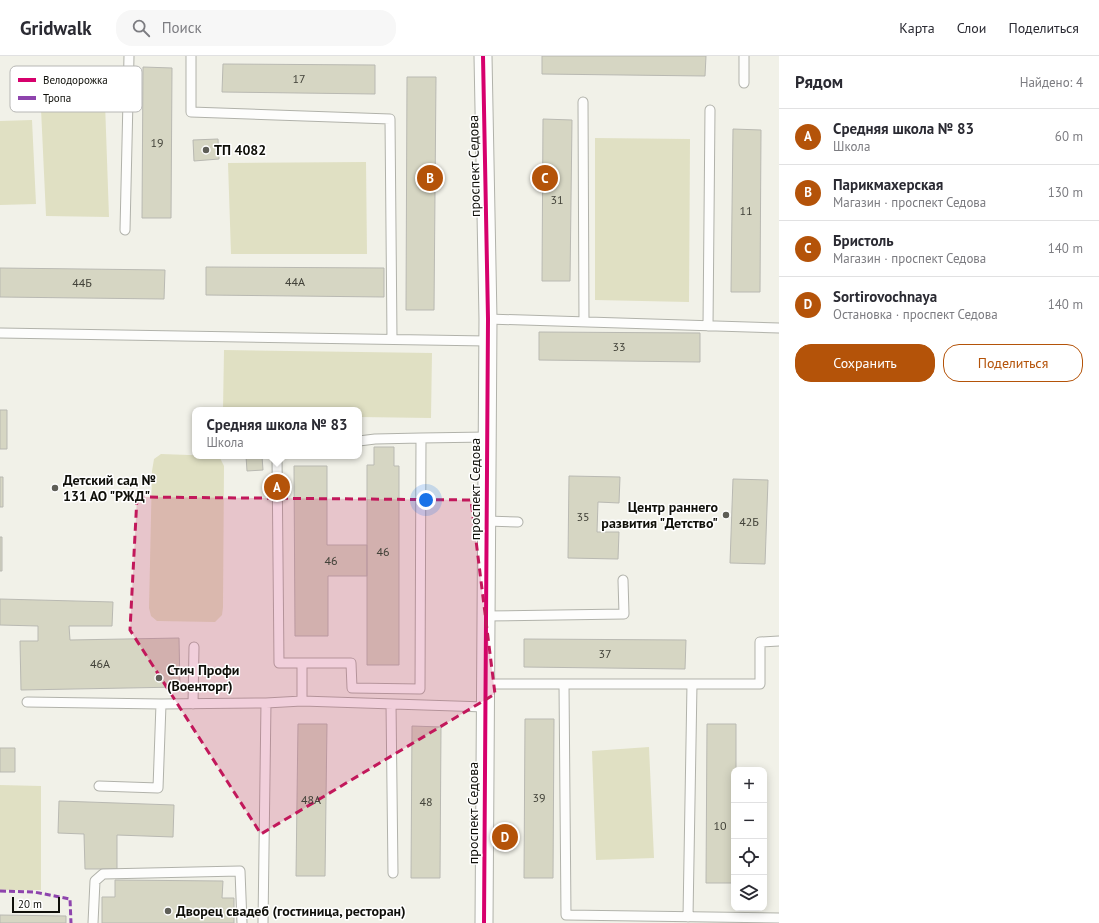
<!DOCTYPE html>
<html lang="ru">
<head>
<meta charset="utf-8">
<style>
	:root { --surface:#fff; --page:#f7f7f7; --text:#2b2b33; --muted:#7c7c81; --line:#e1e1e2; --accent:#b45309 }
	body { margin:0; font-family:"PT Sans",sans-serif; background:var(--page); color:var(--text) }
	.controls { position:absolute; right:12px; bottom:12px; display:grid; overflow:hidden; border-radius:8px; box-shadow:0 2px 10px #0003 }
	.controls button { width:36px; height:36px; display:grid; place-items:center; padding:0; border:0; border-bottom:1px solid var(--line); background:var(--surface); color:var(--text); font:20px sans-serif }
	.scale { position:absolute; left:12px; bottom:10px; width:48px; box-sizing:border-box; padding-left:4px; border:2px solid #0f0f09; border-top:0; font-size:11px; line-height:14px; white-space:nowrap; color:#0f0f09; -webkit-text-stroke:3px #fff; paint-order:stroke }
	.you { position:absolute; left:426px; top:444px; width:14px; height:14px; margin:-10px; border:3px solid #fff; border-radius:50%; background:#1a73e8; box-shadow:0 0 0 6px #1a73e833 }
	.badge { display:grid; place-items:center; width:26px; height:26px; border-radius:50%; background:var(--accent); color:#fff; font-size:13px; font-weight:700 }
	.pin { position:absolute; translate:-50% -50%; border:2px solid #fff; box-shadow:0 1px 4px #0006 }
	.popup { position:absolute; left:192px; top:351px; width:170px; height:52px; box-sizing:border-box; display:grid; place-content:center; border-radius:8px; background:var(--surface); filter:drop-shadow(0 1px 3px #0005); font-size:13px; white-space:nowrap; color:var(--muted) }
	.popup b { font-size:15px; color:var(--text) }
	.popup::after { content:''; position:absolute; left:50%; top:100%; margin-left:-8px; border:8px solid transparent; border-top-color:var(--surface) }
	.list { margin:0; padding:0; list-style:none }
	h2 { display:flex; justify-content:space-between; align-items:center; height:52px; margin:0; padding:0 16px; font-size:17px }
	h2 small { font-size:13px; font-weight:400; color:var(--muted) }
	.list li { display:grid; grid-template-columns:26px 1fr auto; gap:12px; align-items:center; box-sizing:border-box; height:56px; padding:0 16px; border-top:1px solid var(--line) }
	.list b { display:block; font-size:15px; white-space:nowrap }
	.list p { margin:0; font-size:13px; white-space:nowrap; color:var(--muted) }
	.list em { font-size:13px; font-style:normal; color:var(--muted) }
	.actions { display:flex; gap:8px; padding:12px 16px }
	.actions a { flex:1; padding:9px 0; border:1px solid var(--accent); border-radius:16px; text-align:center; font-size:14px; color:var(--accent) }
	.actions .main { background:var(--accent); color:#fff }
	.icon { flex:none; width:22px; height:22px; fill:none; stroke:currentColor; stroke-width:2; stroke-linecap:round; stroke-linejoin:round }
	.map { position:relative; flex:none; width:779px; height:867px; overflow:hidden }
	header { display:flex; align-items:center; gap:24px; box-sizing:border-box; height:56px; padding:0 20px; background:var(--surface); border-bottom:1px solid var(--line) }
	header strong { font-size:19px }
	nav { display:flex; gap:22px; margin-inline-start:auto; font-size:14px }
	.search { width:280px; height:36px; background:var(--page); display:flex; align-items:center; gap:10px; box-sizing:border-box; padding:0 14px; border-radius:16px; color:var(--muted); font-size:15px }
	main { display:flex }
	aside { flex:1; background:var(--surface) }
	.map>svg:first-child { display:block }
	.green { fill:#e0e0c3 }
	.building { fill:#d6d6c3; stroke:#b9b9b2 }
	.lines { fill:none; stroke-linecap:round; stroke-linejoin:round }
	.service-casing { stroke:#b1b2aa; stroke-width:11 }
	.minor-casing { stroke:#b1b2aa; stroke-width:19 }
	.service { stroke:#fdfdfc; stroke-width:9 }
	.minor { stroke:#fdfdfc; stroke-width:17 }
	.quiet { stroke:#8e44ad; stroke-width:3; stroke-dasharray:6 3; stroke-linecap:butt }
	.cycleway-casing { stroke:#fff; stroke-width:6 }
	.cycleway { stroke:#d6006c; stroke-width:4 }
	.marked { fill:#c2185b; fill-opacity:0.2; stroke:#c2185b; stroke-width:3; stroke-dasharray:8 5; stroke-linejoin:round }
	.poi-dot { fill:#5e5e57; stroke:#fff; stroke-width:1.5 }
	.labels { text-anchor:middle; stroke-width:3; stroke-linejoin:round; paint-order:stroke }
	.number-label { font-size:12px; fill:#414138 }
	.poi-label { font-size:14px; font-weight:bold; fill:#0f0f09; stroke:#fff; text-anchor:start }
	.street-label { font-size:14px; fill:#0f0f09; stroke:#fff }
	.key { fill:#fff; stroke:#b7b7b5; stroke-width:1 }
	.key-label { font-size:11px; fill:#0f0f09 }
</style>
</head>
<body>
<header>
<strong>Gridwalk</strong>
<div class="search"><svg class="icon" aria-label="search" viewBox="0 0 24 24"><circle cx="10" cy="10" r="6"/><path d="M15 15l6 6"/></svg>Поиск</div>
<nav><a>Карта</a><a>Слои</a><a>Поделиться</a></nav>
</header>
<main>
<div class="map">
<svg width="779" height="867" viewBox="0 0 779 867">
	<rect width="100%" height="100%" fill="#f1f1e8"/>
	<path class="green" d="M104 18 109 161 46 160 41 53 18 52 19 22Z
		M32 64 36 148 0 149V65Z
		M595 82 690 83 689 246 595 244Z
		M366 106 367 198H231L228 107Z
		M224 294 432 297 431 362 359 361V354H223Z
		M161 398 217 400 220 402 224 410 223 551 222 559 215 566 157 565 151 560 149 552 152 415 154 403Z
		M649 691 654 802 596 804 592 695Z
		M0 729 41 730V834H0Z"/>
	<path class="building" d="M542 0H706L705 20 542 18Z
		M223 8 375 9V38L222 36Z
		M143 11 172 12 171 162H142Z
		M407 21H436L434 254H406Z
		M543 63 572 64 570 225H542Z
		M733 73 761 74 760 236H731Z
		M218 83 219 103 194 105 193 84Z
		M206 211 384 212V241L206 239Z
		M0 212 165 214 164 243 0 241Z
		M539 276 700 277V306L539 304Z
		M0 354H7V393H0Z
		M374 391H394V410H399V609H367V409H374Z
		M246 400H262L263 414 247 415Z
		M294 410H327V489H367V520H328V580H295Z
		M569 420 620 421 619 447 598 446 597 476H619L618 503 568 502Z
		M0 421H3V451H0Z
		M733 423 768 424 765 508 730 507Z
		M0 481H2V515H0Z
		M0 543 113 546 112 570H69L70 584 179 582 180 631 21 634 20 585H38V570L0 569Z
		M524 583 686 584 685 613 524 611Z
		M525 663H554L553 822H524Z
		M298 668H327L325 820H296Z
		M707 668H736V714H734V827H706Z
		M412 670 441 671 440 822H411Z
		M0 692H15V716H0Z
		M59 745 174 749 173 781 117 779V813H85L84 778 58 777Z
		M115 824 223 825 222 842H234V867H102V841H115Z
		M0 859 66 860V867H0Z"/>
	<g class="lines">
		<defs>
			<path id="service" d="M191 0V56L390 63 392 283
				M744 27V0
				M583 46 584 266
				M125 174 129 0
				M488 263 779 272
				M708 270 710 54
				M0 277 487 285
				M359 385 375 383 421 382
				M277 400 279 607H351L352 632 420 633 421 382 487 381
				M486 465 518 466
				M485 560 624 558 623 524
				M302 607V645
				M486 628H760V586L779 585
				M564 628 566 859 779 862
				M27 646 161 648 266 647
				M193 648 194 591
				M391 648 393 817
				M99 730 158 732 161 648
				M688 861 692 628
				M93 867 95 825 103 818 240 815 242 867
				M263 867 266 647 302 645 485 651"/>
			<path id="minor" d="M483 0 488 263 484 867"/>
		</defs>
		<use href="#service" class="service-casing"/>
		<use href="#minor" class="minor-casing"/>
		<use href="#service" class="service"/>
		<use href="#minor" class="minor"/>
		<path class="quiet" d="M0 835 34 836 70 843 71 867"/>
		<defs>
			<path id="cycleway" d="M483 0 488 263 484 867"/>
		</defs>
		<use href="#cycleway" class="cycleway-casing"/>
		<use href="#cycleway" class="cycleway"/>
	</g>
	<path class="marked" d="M137 441 471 444 495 638 261 778 130 574Z"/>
	<g class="poi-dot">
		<circle cx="206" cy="94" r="4"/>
		<circle cx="55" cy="432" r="4"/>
		<circle cx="726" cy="459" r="4"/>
		<circle cx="159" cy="622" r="4"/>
		<circle cx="168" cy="855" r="4"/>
	</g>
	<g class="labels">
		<g class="number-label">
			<text x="299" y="27">17</text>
			<text x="157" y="91">19</text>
			<text x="557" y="148">31</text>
			<text x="746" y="159">11</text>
			<text x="295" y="230">44А</text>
			<text x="82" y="231">44Б</text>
			<text x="619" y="295">33</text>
			<text x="583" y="465">35</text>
			<text x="749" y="470">42Б</text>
			<text x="383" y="500">46</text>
			<text x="331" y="509">46</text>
			<text x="605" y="602">37</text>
			<text x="100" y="612">46А</text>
			<text x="539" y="746">39</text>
			<text x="311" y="748">48А</text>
			<text x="426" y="750">48</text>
			<text x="720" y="774">10</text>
		</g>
		<g class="poi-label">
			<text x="214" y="99">ТП 4082</text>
			<text x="63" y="429">Детский сад №<tspan x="63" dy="16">131 АО "РЖД"</tspan></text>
			<text x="718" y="456" text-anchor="end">Центр раннего<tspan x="718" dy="16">развития "Детство"</tspan></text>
			<text x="167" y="619">Стич Профи<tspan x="167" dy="16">(Военторг)</tspan></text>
			<text x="176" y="860">Дворец свадеб (гостиница, ресторан)</text>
		</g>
		<g class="street-label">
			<text transform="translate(474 110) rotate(-91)" y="5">проспект Седова</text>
			<text transform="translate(475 433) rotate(-90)" y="5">проспект Седова</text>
			<text transform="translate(473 757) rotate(-90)" y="5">проспект Седова</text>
		</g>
	</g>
	<rect x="10" y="10" width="132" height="46" rx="6" class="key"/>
	<rect x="18" y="22" width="18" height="4" fill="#d6006c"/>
	<rect x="18" y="40" width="18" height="4" fill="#8e44ad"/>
	<g class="key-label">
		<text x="43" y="28">Велодорожка</text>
		<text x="43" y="46">Тропа</text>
	</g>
</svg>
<div class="controls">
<button>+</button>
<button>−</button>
<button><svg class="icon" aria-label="locate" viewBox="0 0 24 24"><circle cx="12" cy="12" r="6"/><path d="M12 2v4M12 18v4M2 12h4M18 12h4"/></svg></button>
<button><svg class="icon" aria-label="layers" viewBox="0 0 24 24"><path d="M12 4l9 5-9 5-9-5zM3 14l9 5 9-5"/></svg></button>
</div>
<div class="scale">20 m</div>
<div class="you"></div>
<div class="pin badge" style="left:277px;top:431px">A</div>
<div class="popup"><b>Средняя школа № 83</b>Школа</div>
<div class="pin badge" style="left:430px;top:122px">B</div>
<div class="pin badge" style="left:545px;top:122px">C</div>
<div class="pin badge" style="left:505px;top:781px">D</div>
</div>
<aside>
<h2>Рядом<small>Найдено: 4</small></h2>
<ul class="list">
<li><span class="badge">A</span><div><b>Средняя школа № 83</b><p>Школа</p></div><em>60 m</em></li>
<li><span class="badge">B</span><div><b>Парикмахерская</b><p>Магазин · проспект Седова</p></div><em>130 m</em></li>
<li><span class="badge">C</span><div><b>Бристоль</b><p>Магазин · проспект Седова</p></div><em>140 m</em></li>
<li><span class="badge">D</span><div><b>Sortirovochnaya</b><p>Остановка · проспект Седова</p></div><em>140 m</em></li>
</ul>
<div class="actions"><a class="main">Сохранить</a><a>Поделиться</a></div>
</aside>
</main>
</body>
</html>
